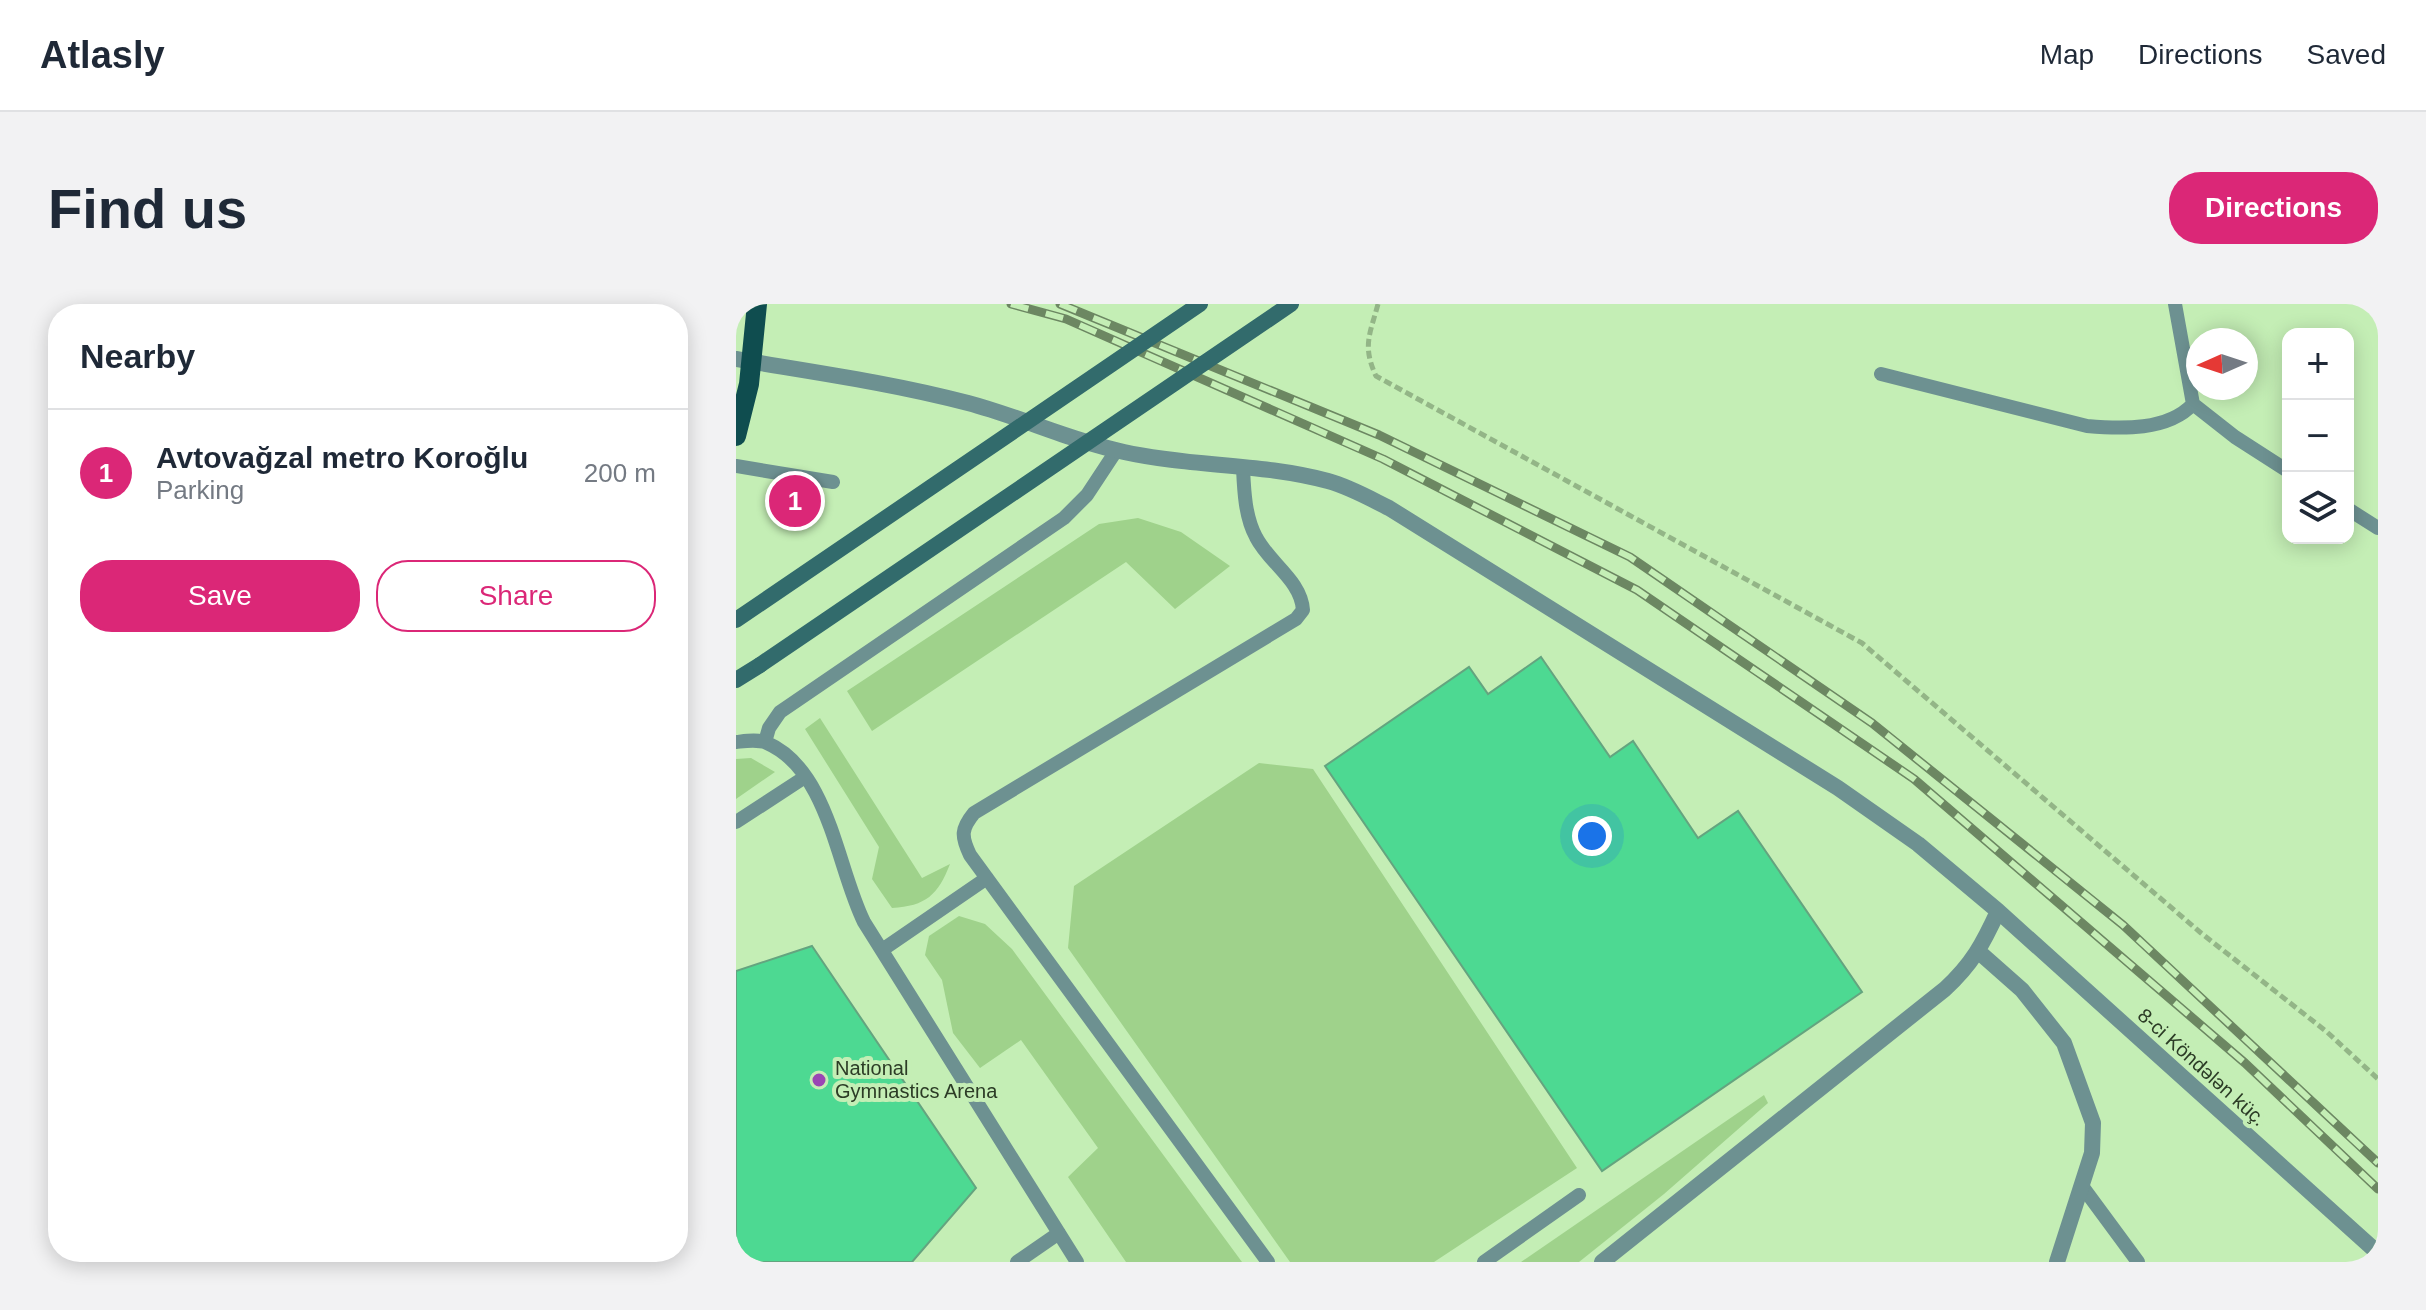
<!DOCTYPE html>
<html lang="en">
<head>
<meta charset="utf-8">
<style>
	:root { --surface:#fff; --page:#f2f2f3; --text:#1f2937; --muted:#747a83; --line:#e0e1e3; --accent:#db2777 }
	body { margin:0; font-family:Arial,sans-serif; background:var(--page); color:var(--text) }
	.controls { position:absolute; right:24px; top:24px; display:grid; overflow:hidden; border-radius:16px; box-shadow:0 4px 20px #0003 }
	.controls button { width:72px; height:72px; display:grid; place-items:center; padding:0; border:0; border-bottom:2px solid var(--line); background:var(--surface); color:var(--text); font:40px sans-serif }
	.compass { position:absolute; left:1450px; top:24px; width:72px; height:72px; border-radius:50%; background:var(--surface); box-shadow:0 4px 20px #0003; rotate:267deg }
	.you { position:absolute; left:856px; top:532px; width:28px; height:28px; margin:-20px; border:6px solid #fff; border-radius:50%; background:#1a73e8; box-shadow:0 0 0 12px #1a73e833 }
	.badge { display:grid; place-items:center; width:52px; height:52px; border-radius:50%; background:var(--accent); color:#fff; font-size:26px; font-weight:700 }
	.pin { position:absolute; translate:-50% -50%; border:4px solid #fff; box-shadow:0 2px 8px #0006 }
	.list { margin:0; padding:0; list-style:none }
	h2 { display:flex; justify-content:space-between; align-items:center; height:104px; margin:0; padding:0 32px; font-size:34px }
	h2 small { font-size:26px; font-weight:400; color:var(--muted) }
	.list li { display:grid; grid-template-columns:52px 1fr auto; gap:24px; align-items:center; box-sizing:border-box; height:128px; padding:0 32px; border-top:2px solid var(--line) }
	.list b { display:block; font-size:30px; white-space:nowrap }
	.list p { margin:0; font-size:26px; white-space:nowrap; color:var(--muted) }
	.list em { font-size:26px; font-style:normal; color:var(--muted) }
	.actions { display:flex; gap:16px; padding:24px 32px }
	.actions a { flex:1; padding:18px 0; border:2px solid var(--accent); border-radius:32px; text-align:center; font-size:28px; color:var(--accent) }
	.actions .main { background:var(--accent); color:#fff }
	.icon { flex:none; width:44px; height:44px; fill:none; stroke:currentColor; stroke-width:2; stroke-linecap:round; stroke-linejoin:round }
	.map { position:relative; flex:none; width:1642px; height:958px; overflow:hidden; border-radius:32px }
	header { display:flex; align-items:center; gap:48px; box-sizing:border-box; height:112px; padding:0 40px; background:var(--surface); border-bottom:2px solid var(--line) }
	header strong { font-size:38px }
	nav { display:flex; gap:44px; margin-inline-start:auto; font-size:28px }
	.intro { display:flex; align-items:center; justify-content:space-between; box-sizing:border-box; height:192px; padding:0 48px }
	h1 { margin:0; font-size:56px }
	.button { padding:20px 36px; border-radius:32px; background:var(--accent); color:#fff; font-size:28px; font-weight:700 }
	main { display:flex; gap:48px; padding:0 48px }
	aside { flex:1; background:var(--surface); border-radius:32px; box-shadow:0 4px 20px #0003 }
	.map>svg:first-child { display:block }
	.green { fill:#9fd28b }
	.building { fill:#4dd992; stroke:#64a47f; stroke-width:2 }
	.lines { fill:none; stroke-linecap:round; stroke-linejoin:round }
	.path { stroke:#93b587; stroke-width:5; stroke-dasharray:8 4; stroke-linecap:butt }
	.service { stroke:#6d9191; stroke-width:14 }
	.minor { stroke:#6d9191; stroke-width:16 }
	.secondary { stroke:#326b6c; stroke-width:16 }
	.rail-casing { stroke:#6c8762; stroke-width:9 }
	.rail { stroke:#c4eeb5; stroke-width:6; stroke-dasharray:18; stroke-linecap:butt }
	.secondary-bridge { stroke:#326b6c; stroke-width:16 }
	.primary-bridge { stroke:#0f4d4f; stroke-width:20 }
	.poi-dot { fill:#9a46b4; stroke:#c4eeb5; stroke-width:3 }
	.labels { text-anchor:middle; stroke-width:8; stroke-linejoin:round; paint-order:stroke }
	.street-label { font-size:20px; fill:#2c3c26; stroke:#c4eeb5 }
	.poi-label { font-size:20px; fill:#2c3c26; stroke:#c4eeb5; text-anchor:start }
</style>
</head>
<body>
<header>
<strong>Atlasly</strong>
<nav><a>Map</a><a>Directions</a><a>Saved</a></nav>
</header>
<div class="intro"><h1>Find us</h1><a class="button">Directions</a></div>
<main>
<aside>
<h2>Nearby<small></small></h2>
<ul class="list">
<li><span class="badge">1</span><div><b>Avtovağzal metro Koroğlu</b><p>Parking</p></div><em>200 m</em></li>
</ul>
<div class="actions"><a class="main">Save</a><a>Share</a></div>
</aside>
<div class="map">
<svg width="1642" height="958" viewBox="0 0 1642 958">
	<rect width="100%" height="100%" fill="#c4eeb5"/>
	<path class="green" d="M402 214 445 228 494 262 439 305 390 258 136 427 111 387 363 220Z
		M84 414 186 574 214 560C202 591 190 602 156 604L136 575 143 543 69 425Z
		M15 454 39 468 0 495V455Z
		M523 459 577 465 841 864 698 958H554L332 644 338 582Z
		M223 612 249 620 276 645 506 958H390L332 873 362 844 285 736 244 764 217 729 206 676 189 651 193 632Z
		M1028 791 1032 799 928 890 843 958H785Z"/>
	<path class="building" d="M805 353 874 453 897 437 962 534 1002 507 1126 688 866 867 589 462 733 363 752 390Z
		M76 642 240 884 176 958H0V667Z"/>
	<g class="lines">
		<path class="path" d="M642 0C634 30 626 42 640 72L1126 339 1465 629 1591 728 1642 775"/>
		<path class="service" d="M1439 0 1457 100 1499 133 1552 167
			M1145 70 1351 122C1385 125 1432 127 1457 100
			M0 162 97 178
			M507 164C508 186 509 213 520 233 533 259 565 276 567 306L560 315 238 509C225 525 225 532 234 551L532 958
			M1612 205 1642 224
			M0 438C10 437 22 435 31 439 93 466 101 564 128 618L341 958
			M29 438 33 424 44 408 328 214 351 191 380 147
			M0 518 69 473
			M146 646 251 574
			M1346 882 1402 958
			M281 958 323 929
			M748 958 843 891"/>
		<path class="minor" d="M0 55C77 68 156 79 232 99 285 113 335 137 388 148 455 163 526 159 592 177 614 183 633 194 653 204L1102 484 1182 540 1262 607 1642 949
			M1243 648 1286 686 1328 739 1357 819 1356 849 1321 958
			M866 958 1209 685C1236 660 1247 640 1262 607"/>
		<path class="secondary" d="M0 376 24 361"/>
		<defs>
			<path id="rail" d="M275 0 330 15 647 155 901 286 1178 475 1509 759 1642 885
				M324 0 643 131 894 253 1136 419 1387 621 1642 859"/>
		</defs>
		<use href="#rail" class="rail-casing"/>
		<use href="#rail" class="rail"/>
		<path class="secondary-bridge" d="M0 316 464 0
			M24 361 555 0"/>
		<path class="primary-bridge" d="M0 132 13 80 21 0"/>
	</g>
	<circle class="poi-dot" cx="83" cy="776" r="8"/>
	<g class="labels">
		<g class="street-label">
			<text transform="translate(1466 763) rotate(42)" y="7">8-ci Köndələn küç.</text>
		</g>
		<g class="poi-label">
			<text x="99" y="771">National<tspan x="99" dy="23">Gymnastics Arena</tspan></text>
		</g>
	</g>
</svg>
<div class="controls">
<button>+</button>
<button>−</button>
<button><svg class="icon" aria-label="layers" viewBox="0 0 24 24"><path d="M12 4l9 5-9 5-9-5zM3 14l9 5 9-5"/></svg></button>
</div>
<svg class="compass" viewBox="-18 -18 36 36"><path d="M0-13l5 13h-10z" fill="#e53935"/><path d="M0 13l5-13h-10z" fill="#747a83"/></svg>
<div class="you"></div>
<div class="pin badge" style="left:59px;top:197px">1</div>
</div>
</main>
</body>
</html>
